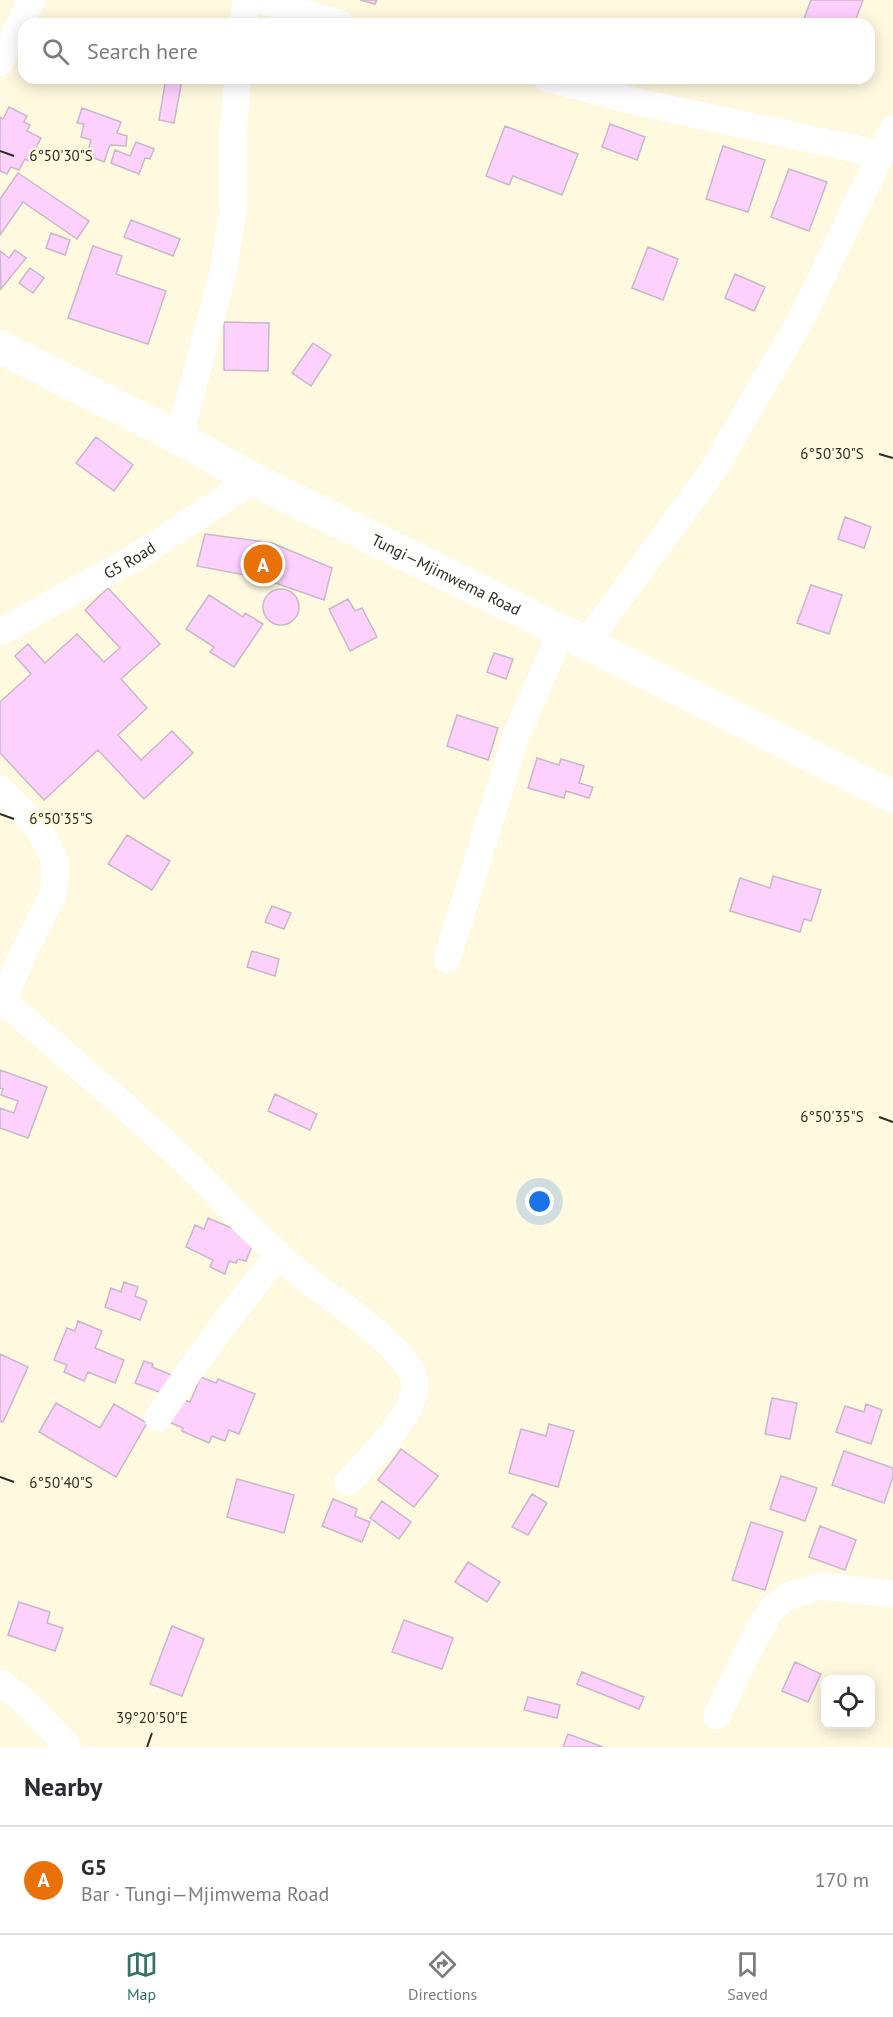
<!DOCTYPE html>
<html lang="en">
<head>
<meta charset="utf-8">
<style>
	:root { --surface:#fff; --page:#f2f2f3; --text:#2b2b33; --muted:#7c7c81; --line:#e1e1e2; --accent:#347361 }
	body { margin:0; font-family:"PT Sans",sans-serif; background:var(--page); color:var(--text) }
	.controls { position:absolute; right:18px; bottom:18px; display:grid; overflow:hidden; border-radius:12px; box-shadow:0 3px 15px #0003 }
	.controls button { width:54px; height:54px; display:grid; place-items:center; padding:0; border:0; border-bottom:2px solid var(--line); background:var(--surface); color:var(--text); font:30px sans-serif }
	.you { position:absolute; left:540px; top:1202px; width:21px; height:21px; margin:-15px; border:4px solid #fff; border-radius:50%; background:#1a73e8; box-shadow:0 0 0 9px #1a73e833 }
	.badge { display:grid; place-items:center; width:39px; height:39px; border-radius:50%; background:var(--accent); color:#fff; font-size:20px; font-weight:700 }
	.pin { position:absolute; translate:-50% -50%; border:3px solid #fff; box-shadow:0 2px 6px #0006 }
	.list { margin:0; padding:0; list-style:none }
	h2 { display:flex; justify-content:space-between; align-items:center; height:78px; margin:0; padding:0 24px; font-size:26px }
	h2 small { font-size:20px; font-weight:400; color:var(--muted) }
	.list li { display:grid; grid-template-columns:39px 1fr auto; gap:18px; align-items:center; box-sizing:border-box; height:108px; padding:0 24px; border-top:2px solid var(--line) }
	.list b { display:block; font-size:22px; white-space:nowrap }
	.list p { margin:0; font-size:20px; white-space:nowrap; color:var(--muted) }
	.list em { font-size:20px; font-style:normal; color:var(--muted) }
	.icon { flex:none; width:33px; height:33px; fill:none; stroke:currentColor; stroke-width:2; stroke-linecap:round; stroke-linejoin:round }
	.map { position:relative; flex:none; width:893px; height:1747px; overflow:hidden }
	.search { position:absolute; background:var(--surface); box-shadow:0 3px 15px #0003; left:18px; right:18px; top:18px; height:66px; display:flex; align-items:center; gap:15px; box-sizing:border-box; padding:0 21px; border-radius:18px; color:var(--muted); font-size:22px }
	.sheet { height:186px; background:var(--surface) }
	nav { display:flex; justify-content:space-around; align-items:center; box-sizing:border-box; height:84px; border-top:2px solid var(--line); background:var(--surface); font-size:16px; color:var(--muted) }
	nav a { display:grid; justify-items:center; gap:3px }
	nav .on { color:var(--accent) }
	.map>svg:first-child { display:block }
	.building { fill:#fdd1fe; stroke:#cab7ca; stroke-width:1.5 }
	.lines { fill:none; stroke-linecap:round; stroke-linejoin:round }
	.minor { stroke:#fff; stroke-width:27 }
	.tertiary { stroke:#fff; stroke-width:33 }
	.ticks { fill:none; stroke:#2f2c23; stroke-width:2 }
	.labels { text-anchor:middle; stroke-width:4.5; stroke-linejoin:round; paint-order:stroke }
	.street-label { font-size:16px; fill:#2f2c23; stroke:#fef9df }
	.ticks-label { font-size:15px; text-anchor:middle; fill:#2f2c23; stroke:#fef9df; stroke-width:4.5; stroke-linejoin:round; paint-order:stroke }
</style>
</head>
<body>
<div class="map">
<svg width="893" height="1747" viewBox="0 0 893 1747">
	<rect width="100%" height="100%" fill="#fef9df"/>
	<path class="building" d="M360 0H377L375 4Z
		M811 0H863L854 24H802Z
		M166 78 182 80 174 123 159 120Z
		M9 107 27 116 24 122 30 125 27 131 41 138 29 161 25 159 19 170 11 167 7 174 0 171V117L3 119Z
		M82 108 121 122 117 133 127 136 126 146 110 145 104 162 87 155 91 140 81 137 84 124 77 123Z
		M610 124 645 137 637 160 602 147Z
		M505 126 578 154 562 195 513 176 509 185 486 176Z
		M136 142 154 149 150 159 145 158 139 174 111 163 115 150 130 156Z
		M723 146 765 160 748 212 706 199Z
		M789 169 827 182 809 231 771 217Z
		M18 173 89 221 77 239 23 202 0 235V199Z
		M131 220 180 239 173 256 124 237Z
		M51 233 70 240 65 255 46 248Z
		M93 246 122 256 116 274 166 291 148 344 68 318Z
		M648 247 678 259 663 300 632 288Z
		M15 250 26 258 1 289 0 251 9 258Z
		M30 268 44 278 33 293 19 283Z
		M735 274 765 287 754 311 725 298Z
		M224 322 269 323 268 371 224 370Z
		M313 343 331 355 311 386 292 373Z
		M96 437 133 465 114 491 76 463Z
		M845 517 871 527 864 548 838 539Z
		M205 534 272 543 332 568 324 600 261 578 197 566Z
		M811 585 842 595 829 634 797 623Z
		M108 588 160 644 121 679 147 708 118 735 141 760 172 731 193 753 144 799 98 750 44 800 0 753V702L31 674 15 656 28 644 45 663 77 634 104 662 120 648 85 610Z
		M263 607a18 18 0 1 1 36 0a18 18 0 1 1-36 0Z
		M209 595 243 617 245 613 263 624 234 667 210 652 214 647 186 629Z
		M348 599 355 611 362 608 377 637 350 651 329 609Z
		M494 653 513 659 506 679 487 672Z
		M457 715 498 728 488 760 447 746Z
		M537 758 559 765 561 759 584 766 579 783 593 787 589 798 566 791 564 798 528 788Z
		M127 835 170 861 152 890 108 864Z
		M773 876 821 890 811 921 804 919 800 932 730 911 740 878 770 888Z
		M272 906 291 913 284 929 265 922Z
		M252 951 279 959 275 976 247 967Z
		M0 1070 47 1087 28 1138 0 1128V1108L14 1113 18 1101 1 1095 3 1089 0 1088Z
		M275 1094 317 1114 310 1130 268 1111Z
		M208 1218 255 1238 246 1261 238 1259 236 1263 229 1261 225 1274 210 1267 213 1260 186 1247 195 1225 204 1229Z
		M124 1282 138 1287 135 1296 147 1301 140 1320 105 1307 111 1288 121 1292Z
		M78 1321 102 1331 95 1348 124 1360 115 1383 88 1372 84 1381 64 1372 67 1365 54 1360 67 1328 75 1331Z
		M0 1354 28 1367 3 1422 0 1421Z
		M144 1361 153 1364 152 1367 174 1376 167 1395 135 1383Z
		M201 1377 216 1383 218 1379 255 1394 239 1434 229 1430 225 1441 212 1436 209 1443 182 1431 183 1428 169 1422 179 1398 190 1402Z
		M772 1398 797 1403 790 1439 765 1434Z
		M56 1403 100 1428 114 1404 147 1423 116 1477 39 1432Z
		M866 1404 882 1410 871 1444 836 1432 845 1406 864 1412Z
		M549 1424 574 1431 558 1487 509 1473 521 1429 546 1436Z
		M401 1449 438 1476 414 1507 378 1480Z
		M844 1451 893 1468V1477L884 1503 832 1485Z
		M781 1476 817 1488 805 1521 770 1509Z
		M237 1479 294 1495 284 1533 227 1517Z
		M532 1494 547 1503 528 1535 512 1527Z
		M333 1499 357 1509 355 1516 370 1522 362 1542 322 1526Z
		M382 1501 411 1522 399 1539 370 1518Z
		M751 1522 783 1532 765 1590 732 1580Z
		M820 1526 856 1540 845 1570 809 1557Z
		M468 1562 500 1582 487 1602 455 1582Z
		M19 1602 50 1612 47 1623 63 1628 55 1651 8 1635Z
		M404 1620 453 1638 442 1669 392 1652Z
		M172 1626 204 1639 182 1696 150 1684Z
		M795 1662 821 1674 808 1702 782 1691Z
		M582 1672 644 1697 639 1709 577 1684Z
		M528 1697 560 1705 557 1718 524 1710Z
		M568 1734 603 1747H563Z"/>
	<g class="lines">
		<g class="minor">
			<path d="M261 0 341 24"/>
			<path d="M243 24 246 0"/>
			<path d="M0 62 32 0"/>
			<path d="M546 78 642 103 880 154"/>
			<path d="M179 438 223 273 233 211V132L238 78"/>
			<path id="s1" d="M0 632 136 557 254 480"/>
			<path d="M586 643 712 472 803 316 893 129"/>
			<path d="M0 789 39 828 56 863 53 895 24 952 0 1006"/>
			<path d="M447 959 517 733 562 631"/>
			<path d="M3 1001C61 1051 121 1101 177 1154 228 1203 275 1259 333 1299 356 1316 414 1356 415 1386 415 1413 367 1464 348 1482"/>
			<path d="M158 1418C195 1361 236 1307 279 1254"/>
			<path d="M0 1683C26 1700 47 1724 68 1747"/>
			<path d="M717 1716 754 1639 771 1610 788 1596 822 1586 893 1594"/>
		</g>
		<path class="tertiary" id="s2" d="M0 347 179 438 254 480 586 643 893 797"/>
	</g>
	<path class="ticks" d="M0 151 14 156M879 454 893 458M0 814 14 819M879 1117 893 1122M0 1477 14 1482M147 1747 152 1733"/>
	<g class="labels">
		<g class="street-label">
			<text dy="6" stroke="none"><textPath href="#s1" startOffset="148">G5 Road</textPath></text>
			<text dy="6" stroke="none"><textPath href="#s2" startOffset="501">Tungi—Mjimwema Road</textPath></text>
		</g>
	</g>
	<g class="ticks-label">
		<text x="61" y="161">6°50'30"S</text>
		<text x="832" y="459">6°50'30"S</text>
		<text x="61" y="824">6°50'35"S</text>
		<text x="832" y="1122">6°50'35"S</text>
		<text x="61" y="1488">6°50'40"S</text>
		<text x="152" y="1723">39°20'50"E</text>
	</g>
</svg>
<div class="controls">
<button><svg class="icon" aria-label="locate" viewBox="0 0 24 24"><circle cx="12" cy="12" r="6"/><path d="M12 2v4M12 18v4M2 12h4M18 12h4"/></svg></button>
</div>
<div class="you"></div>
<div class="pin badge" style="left:263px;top:564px;background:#e8710a">A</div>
<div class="search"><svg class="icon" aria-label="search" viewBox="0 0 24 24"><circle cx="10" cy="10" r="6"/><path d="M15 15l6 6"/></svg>Search here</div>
</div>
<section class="sheet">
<h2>Nearby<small></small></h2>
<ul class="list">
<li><span class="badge" style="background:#e8710a">A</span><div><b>G5</b><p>Bar · Tungi—Mjimwema Road</p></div><em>170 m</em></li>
</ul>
</section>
<nav>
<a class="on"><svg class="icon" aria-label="map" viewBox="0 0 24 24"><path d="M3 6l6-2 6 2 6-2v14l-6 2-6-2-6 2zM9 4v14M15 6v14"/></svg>Map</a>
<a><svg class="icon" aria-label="directions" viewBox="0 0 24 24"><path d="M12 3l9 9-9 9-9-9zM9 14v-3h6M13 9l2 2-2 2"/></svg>Directions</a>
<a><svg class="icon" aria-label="saved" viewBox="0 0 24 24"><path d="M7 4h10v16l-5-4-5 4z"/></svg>Saved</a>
</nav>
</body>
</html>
